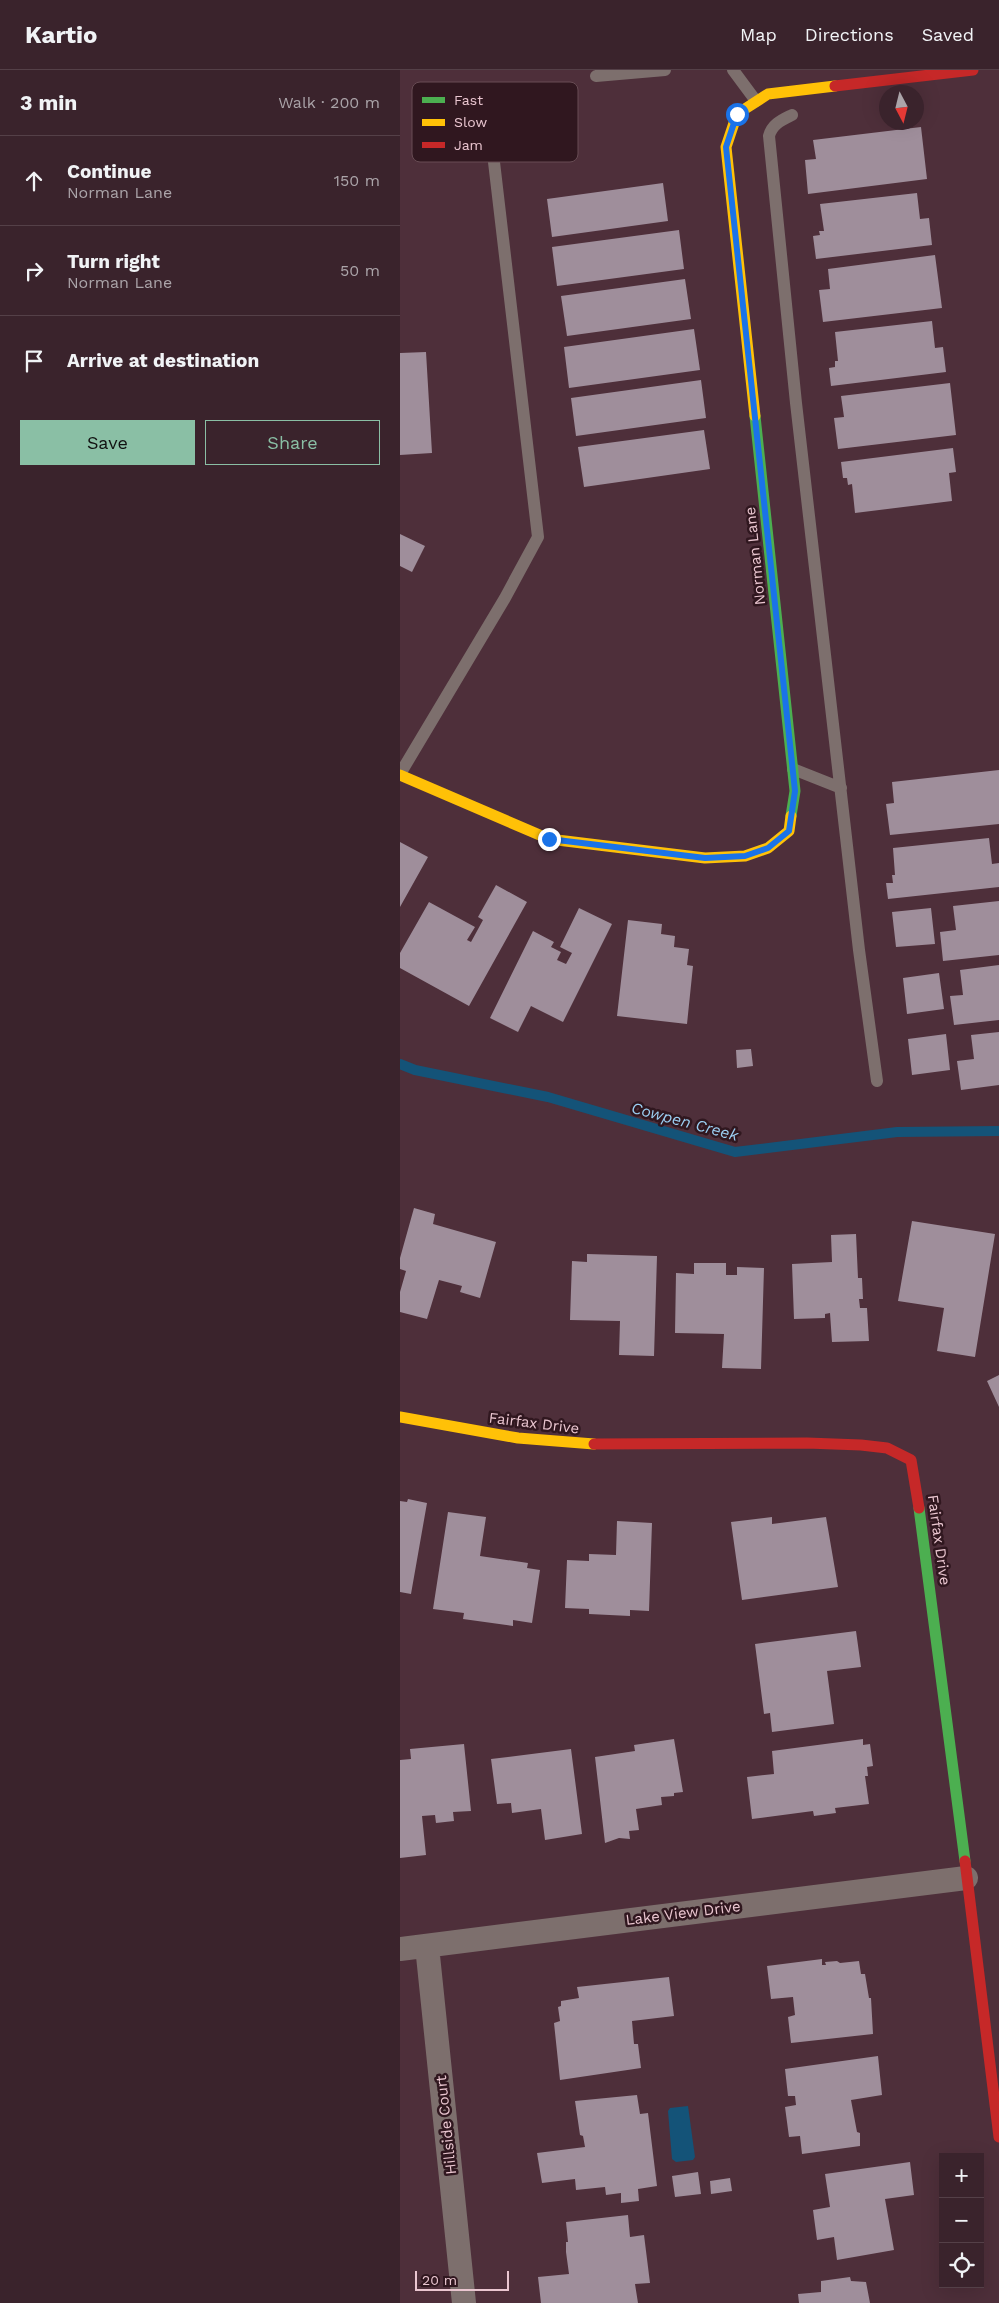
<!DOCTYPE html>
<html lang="en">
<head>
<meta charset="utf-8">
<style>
	:root { --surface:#3a232c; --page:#412b34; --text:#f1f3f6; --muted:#aba4a9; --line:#544048; --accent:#8abfa5 }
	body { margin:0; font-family:"Work Sans",sans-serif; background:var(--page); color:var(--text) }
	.controls { position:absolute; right:15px; bottom:15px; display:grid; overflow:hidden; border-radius:0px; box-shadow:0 5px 20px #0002 }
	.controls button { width:45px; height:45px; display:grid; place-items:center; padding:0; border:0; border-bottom:1px solid var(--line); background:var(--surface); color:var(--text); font:25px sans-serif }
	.compass { position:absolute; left:479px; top:15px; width:45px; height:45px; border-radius:50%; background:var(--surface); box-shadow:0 5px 20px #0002; rotate:173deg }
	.scale { position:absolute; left:15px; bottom:12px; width:94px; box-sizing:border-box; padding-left:5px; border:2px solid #eac6d0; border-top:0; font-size:14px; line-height:18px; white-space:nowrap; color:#eac6d0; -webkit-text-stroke:4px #30171f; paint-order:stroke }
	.stop { position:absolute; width:15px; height:15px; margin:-11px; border:4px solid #1a73e8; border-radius:50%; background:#fff }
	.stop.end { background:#1a73e8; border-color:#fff; box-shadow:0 1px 5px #0008 }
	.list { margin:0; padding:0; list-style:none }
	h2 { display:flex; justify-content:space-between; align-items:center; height:65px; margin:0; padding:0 20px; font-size:21px }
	h2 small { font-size:16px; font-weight:400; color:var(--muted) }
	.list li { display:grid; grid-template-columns:32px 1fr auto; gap:15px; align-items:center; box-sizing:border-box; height:90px; padding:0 20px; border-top:1px solid var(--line) }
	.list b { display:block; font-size:19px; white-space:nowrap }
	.list p { margin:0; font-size:16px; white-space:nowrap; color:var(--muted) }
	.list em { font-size:16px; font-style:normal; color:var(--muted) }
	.actions { display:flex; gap:10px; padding:15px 20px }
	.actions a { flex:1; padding:11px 0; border:1px solid var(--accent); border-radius:0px; text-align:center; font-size:18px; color:var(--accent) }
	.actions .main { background:var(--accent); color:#111 }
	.icon { flex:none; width:28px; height:28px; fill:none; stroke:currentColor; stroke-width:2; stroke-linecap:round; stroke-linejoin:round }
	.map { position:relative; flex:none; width:599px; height:2233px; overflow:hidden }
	header { display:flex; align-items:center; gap:30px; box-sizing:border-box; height:70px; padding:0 25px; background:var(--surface); border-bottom:1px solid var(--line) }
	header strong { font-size:24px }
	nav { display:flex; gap:28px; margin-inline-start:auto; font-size:18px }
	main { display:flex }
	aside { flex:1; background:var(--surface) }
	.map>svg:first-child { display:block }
	.water { fill:#145378 }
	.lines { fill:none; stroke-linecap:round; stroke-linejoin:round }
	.stream { stroke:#145378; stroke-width:10 }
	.building { fill:#9f8e9b }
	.lane { stroke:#7d6f6d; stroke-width:12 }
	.street { stroke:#7d6f6d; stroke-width:24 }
	.fast { stroke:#4caf50; stroke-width:11 }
	.slow { stroke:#ffc107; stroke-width:11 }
	.jam { stroke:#c62828; stroke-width:11 }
	.route { stroke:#1a73e8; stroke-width:6 }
	.labels { text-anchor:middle; stroke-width:5; stroke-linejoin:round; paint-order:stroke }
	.street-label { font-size:15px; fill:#eac6d0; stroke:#30171f }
	.water-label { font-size:16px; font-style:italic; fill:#9bcef2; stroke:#30171f }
	.key { fill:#30171f; stroke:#684c54; stroke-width:1 }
	.key-label { font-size:14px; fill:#eac6d0 }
</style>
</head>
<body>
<header>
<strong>Kartio</strong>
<nav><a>Map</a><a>Directions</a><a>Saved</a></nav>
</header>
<main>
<aside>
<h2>3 min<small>Walk · 200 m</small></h2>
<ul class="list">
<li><svg class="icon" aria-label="ahead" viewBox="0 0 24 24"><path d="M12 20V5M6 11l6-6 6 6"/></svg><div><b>Continue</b><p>Norman Lane</p></div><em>150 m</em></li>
<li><svg class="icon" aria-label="right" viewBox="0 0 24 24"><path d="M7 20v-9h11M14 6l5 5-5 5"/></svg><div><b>Turn right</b><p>Norman Lane</p></div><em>50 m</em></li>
<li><svg class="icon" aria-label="arrive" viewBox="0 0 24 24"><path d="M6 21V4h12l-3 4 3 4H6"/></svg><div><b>Arrive at destination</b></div></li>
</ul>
<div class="actions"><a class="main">Save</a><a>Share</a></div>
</aside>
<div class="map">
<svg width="599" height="2233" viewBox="0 0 599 2233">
	<rect width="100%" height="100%" fill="#4e2f3a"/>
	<path class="water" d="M288 2036 295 2087 293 2090 276 2092 272 2089 268 2041 270 2038Z"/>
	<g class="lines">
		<path class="stream" d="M0 994 15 1000 148 1027 335 1082 497 1062 599 1061"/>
	</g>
	<path class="building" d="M521 57 527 109 408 124 405 90 416 89 413 70Z
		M263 113 268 151 152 167 147 129Z
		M517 123 520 149 529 148 532 175 416 189 413 166 420 165 419 161H424L420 134Z
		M279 160 284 199 157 216 152 177Z
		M535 185 542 238 423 252 419 220 430 219 428 199Z
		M285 209 291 249 167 266 161 226Z
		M532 251 535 278 543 277 546 302 431 316 429 298 435 297V291H438L435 262Z
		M294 259 300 300 169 318 164 277Z
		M26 282 32 383 0 385V283Z
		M301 310 306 348 176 366 171 328Z
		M550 313 556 365 438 379 434 348 444 347 441 326Z
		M304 360 310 399 184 417 178 377Z
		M553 378 556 402 549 403 552 431 455 443 452 414 448 415 447 408H443L441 392Z
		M0 464 25 476 12 502 0 496Z
		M599 700V754L490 765 486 734 494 733 492 712Z
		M589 768 592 794 599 793V817L488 829 486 813H493L492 805H495L493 778Z
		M0 772 28 787 0 837Z
		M96 815 127 832 69 936 0 898V883L29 832 75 857 67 870 71 872 83 850 78 847Z
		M599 831V885L543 891 540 862 556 860 553 836Z
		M179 838 212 854 163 952 131 936 118 962 90 948 133 861 154 872 151 877 161 882 157 890 166 894 172 883 160 877Z
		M531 838 535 874 496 877 492 842Z
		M228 850 262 854 261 864 275 866 274 877 289 879 287 895 293 896 287 954 217 946Z
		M599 895V950L554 955 550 926 563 925 560 900Z
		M539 903 544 939 507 944 503 908Z
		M599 962V1015L561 1020 557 991 574 989 571 965Z
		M546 964 550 1000 512 1005 508 969Z
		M351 979 353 996 337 998 336 980Z
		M14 1138 35 1144 33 1154 96 1172 80 1228 60 1222 62 1216 39 1210 27 1249 0 1242V1222L6 1201 0 1199V1188Z
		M512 1151 595 1164 575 1287 537 1281 544 1238 498 1231Z
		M456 1164 458 1208H462L463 1229H459L460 1238H467L469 1271 432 1272 430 1243 425 1244V1248L394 1249 392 1194 432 1192 431 1165Z
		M187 1184 257 1186 254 1286 219 1285 220 1251 170 1250 172 1191 187 1192Z
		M294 1193H326V1205H337V1197L364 1198 361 1299 322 1298 324 1264 275 1263 276 1203 294 1204Z
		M599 1305V1337L587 1311Z
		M8 1429 27 1433 11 1524 0 1522V1431L7 1432Z
		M48 1442 86 1447 80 1486 128 1493 127 1498 140 1500 132 1553 113 1550V1556L63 1549 64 1543 33 1539Z
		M372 1447V1454L426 1447 438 1517 342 1530 331 1452Z
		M217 1451 252 1453 249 1541 230 1540V1546L189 1544V1539L165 1538 167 1490 189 1491V1484L216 1485Z
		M456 1561 461 1597 427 1601 434 1654 372 1662 370 1643 364 1644 355 1574Z
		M274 1669 283 1722 274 1723V1726L261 1727 262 1735 236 1739 239 1760 229 1761 230 1769 219 1768 205 1773 195 1687 235 1681 234 1675Z
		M463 1669V1675L470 1674 473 1696 467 1697 468 1706H465L469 1734 435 1738 436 1743 414 1746 413 1741 352 1749 347 1707 374 1704 372 1681Z
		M64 1674 71 1741 53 1742 54 1751 36 1753 35 1745 22 1746 26 1785 0 1788V1690L11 1689 10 1679Z
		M171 1679 182 1764 145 1770 141 1739 112 1743 111 1733 97 1734 91 1689Z
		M422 1889V1895H426L425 1892 437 1891 440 1893 459 1891 461 1904H465L469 1928H471L473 1964 391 1973 388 1947 395 1945 393 1927 371 1929 367 1896Z
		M269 1907 274 1946 232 1951 234 1974H238L241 1998 160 2010 154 1953 160 1951 158 1937 161 1936V1931L179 1928 177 1917Z
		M478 1986 482 2025 451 2030 457 2062 460 2063V2076L402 2084 400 2066 389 2067 385 2037 396 2035 395 2026H388L385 1999Z
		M237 2025 240 2044 248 2043 257 2116 238 2119 239 2131 221 2133V2123L206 2125 205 2117 176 2120 175 2109 142 2113 137 2083 185 2077 183 2066 180 2065 175 2031Z
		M510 2092 514 2125 485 2129 494 2180 437 2190 434 2167 417 2170 413 2140 430 2137 425 2104Z
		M298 2102 301 2124 275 2127 272 2106Z
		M330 2108 332 2121 311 2124 310 2111Z
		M228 2145 230 2167 244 2165 250 2213 235 2214 238 2233H141L138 2207 169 2204 166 2182V2172H168L166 2152Z
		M450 2207 451 2211 466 2212 470 2233H399L398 2224 421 2222V2211Z"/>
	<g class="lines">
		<path class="lane" d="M333 0 356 31
			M196 6 265 0
			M392 45C382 50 372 54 369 66L396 333 459 880 477 1011
			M393 699 441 718
			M0 704 105 528 138 467 92 75"/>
		<path class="street" d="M27 1876 64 2233
			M0 1879 566 1808"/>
		<path class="fast" d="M355 346 395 721 391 746
			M519 1438 565 1791"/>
		<path class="slow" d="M355 346 326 77 337 44 368 24 435 16
			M0 705 149 769 305 788 345 786 368 778 389 761 391 746
			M0 1347 118 1368 194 1374"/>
		<path class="jam" d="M435 16 573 0
			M194 1374 407 1373 461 1375 487 1378 511 1390 519 1438
			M565 1791 599 2067"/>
	</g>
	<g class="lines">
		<path class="route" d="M149 769 305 788 345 786 368 778 389 761 395 721 326 77 337 44"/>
	</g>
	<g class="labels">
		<g class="street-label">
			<text transform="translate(355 486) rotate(-96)" y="5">Norman Lane</text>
			<text transform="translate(134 1353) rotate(7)" y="5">Fairfax Drive</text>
			<text transform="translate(539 1470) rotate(82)" y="5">Fairfax Drive</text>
			<text transform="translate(283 1843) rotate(-7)" y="5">Lake View Drive</text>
			<text transform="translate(46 2055) rotate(-96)" y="5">Hillside Court</text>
		</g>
		<g class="water-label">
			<text transform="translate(285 1051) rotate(15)" y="6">Cowpen Creek</text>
		</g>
	</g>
	<rect x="12" y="12" width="166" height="80" rx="8" class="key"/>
	<rect x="22" y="27" width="23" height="6" fill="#4caf50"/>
	<rect x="22" y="49" width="23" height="7" fill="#ffc107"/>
	<rect x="22" y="72" width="23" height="6" fill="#c62828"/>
	<g class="key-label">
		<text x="54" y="35">Fast</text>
		<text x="54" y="57">Slow</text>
		<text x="54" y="80">Jam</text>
	</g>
</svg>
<div class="controls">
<button>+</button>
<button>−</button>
<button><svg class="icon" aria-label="locate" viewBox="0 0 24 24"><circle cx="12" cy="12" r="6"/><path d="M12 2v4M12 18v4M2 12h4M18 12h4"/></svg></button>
</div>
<svg class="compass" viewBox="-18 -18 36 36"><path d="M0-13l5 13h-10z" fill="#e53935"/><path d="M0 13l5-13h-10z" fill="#aba4a9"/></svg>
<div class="scale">20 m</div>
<div class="stop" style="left:337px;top:44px"></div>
<div class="stop end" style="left:149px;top:769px"></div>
</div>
</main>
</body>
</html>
